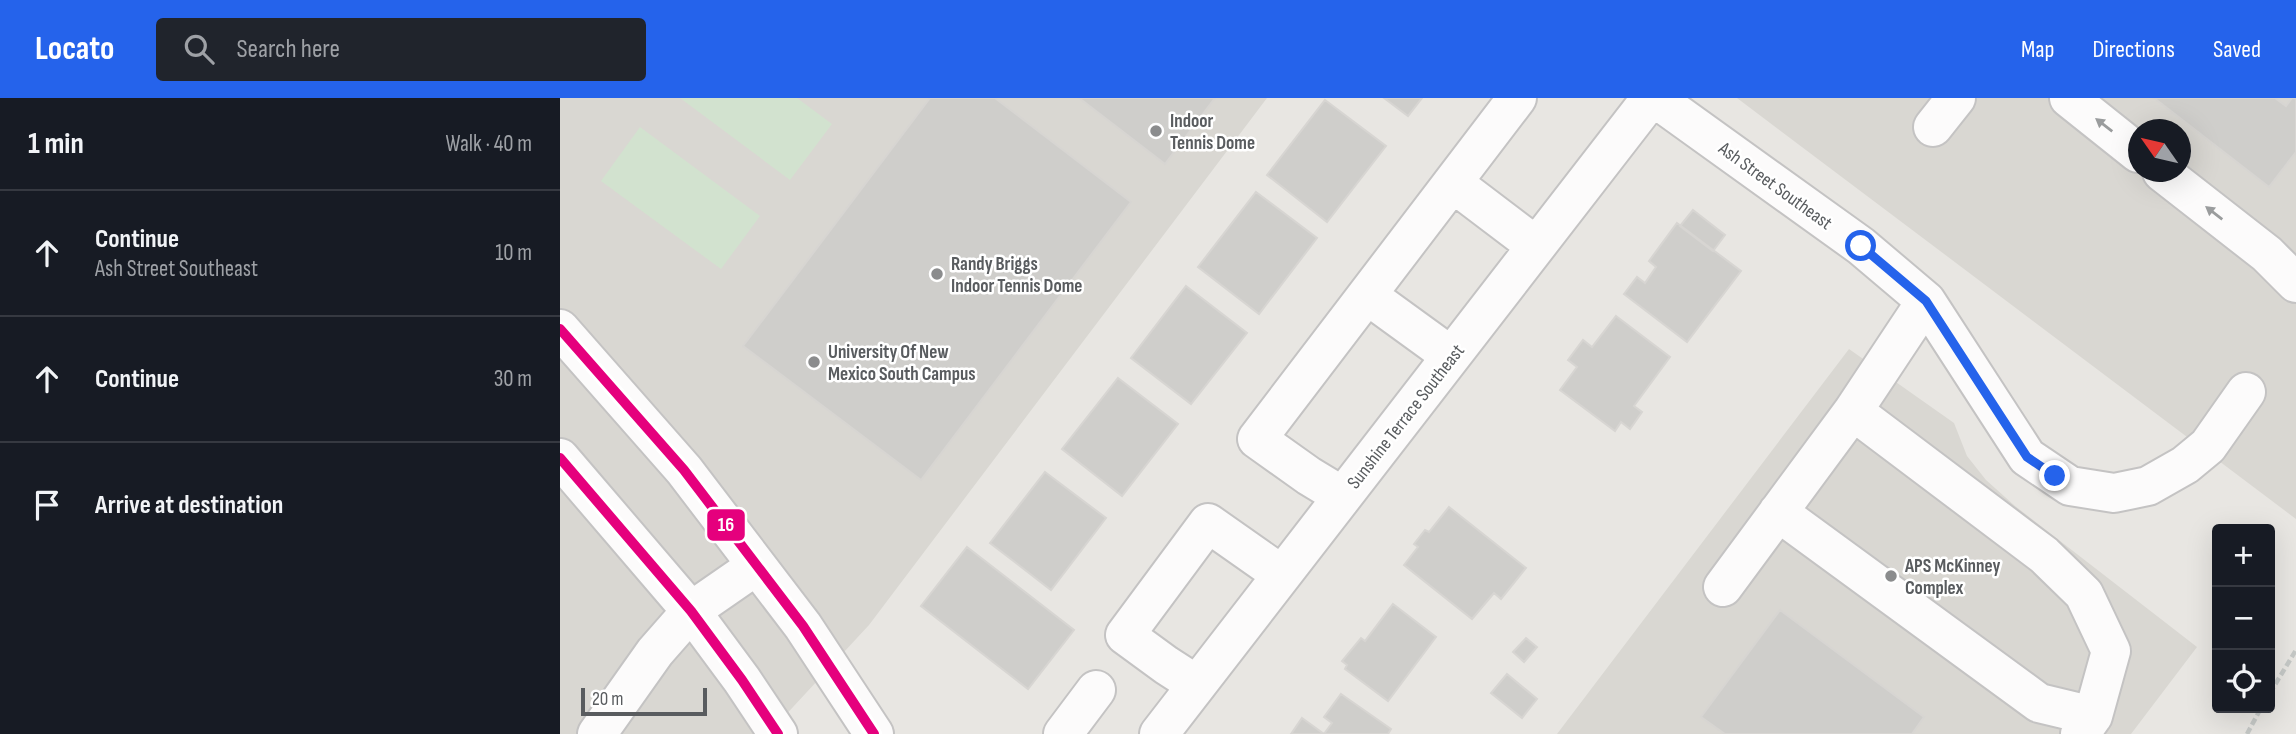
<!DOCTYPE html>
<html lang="en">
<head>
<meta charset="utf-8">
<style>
	:root { --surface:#171b24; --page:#20242c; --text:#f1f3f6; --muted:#9ea1a6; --line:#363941; --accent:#2563eb }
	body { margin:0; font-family:"Sofia Sans Condensed",sans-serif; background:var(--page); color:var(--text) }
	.controls { position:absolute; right:21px; bottom:21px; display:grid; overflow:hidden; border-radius:7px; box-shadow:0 7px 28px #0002 }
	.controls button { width:63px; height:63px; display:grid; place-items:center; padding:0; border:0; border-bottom:2px solid var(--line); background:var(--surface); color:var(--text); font:35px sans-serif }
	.compass { position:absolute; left:1568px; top:21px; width:63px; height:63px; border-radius:50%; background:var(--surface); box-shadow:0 7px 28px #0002; rotate:304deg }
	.scale { position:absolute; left:21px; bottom:18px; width:126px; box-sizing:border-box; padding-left:7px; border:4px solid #595c5f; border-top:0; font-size:19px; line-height:24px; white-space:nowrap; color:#595c5f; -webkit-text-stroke:5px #fff; paint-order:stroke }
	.stop { position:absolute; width:21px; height:21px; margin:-16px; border:5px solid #2563eb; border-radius:50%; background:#fff }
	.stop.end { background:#2563eb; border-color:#fff; box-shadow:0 2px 7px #0008 }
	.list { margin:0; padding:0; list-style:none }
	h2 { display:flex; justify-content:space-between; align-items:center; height:91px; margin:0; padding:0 28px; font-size:30px }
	h2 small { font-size:23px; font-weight:400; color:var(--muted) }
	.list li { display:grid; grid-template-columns:46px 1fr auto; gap:21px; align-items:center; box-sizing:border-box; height:126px; padding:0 28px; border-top:2px solid var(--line) }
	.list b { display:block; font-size:26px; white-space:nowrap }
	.list p { margin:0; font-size:23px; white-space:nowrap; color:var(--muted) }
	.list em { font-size:23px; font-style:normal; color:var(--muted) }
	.icon { flex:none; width:38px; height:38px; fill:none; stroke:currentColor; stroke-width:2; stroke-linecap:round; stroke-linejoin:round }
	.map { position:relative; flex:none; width:1736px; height:636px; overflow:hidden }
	header { display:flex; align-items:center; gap:42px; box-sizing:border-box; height:98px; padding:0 35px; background:var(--accent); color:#fff }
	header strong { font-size:33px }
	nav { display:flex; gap:38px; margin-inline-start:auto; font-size:24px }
	.search { width:490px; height:63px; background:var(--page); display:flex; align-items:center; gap:18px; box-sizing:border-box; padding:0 24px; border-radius:7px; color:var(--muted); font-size:26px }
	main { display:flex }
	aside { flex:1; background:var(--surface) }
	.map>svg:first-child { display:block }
	.education { fill:#d9d7d2; fill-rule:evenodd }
	.green { fill:#d2e2cf }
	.building { fill:#cfcecb; stroke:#d7d5d2; stroke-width:2 }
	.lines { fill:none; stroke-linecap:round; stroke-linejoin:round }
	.minor-casing { stroke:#c4c3c3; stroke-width:42 }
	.path { stroke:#c5c8c6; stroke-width:4.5; stroke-dasharray:7 3.5; stroke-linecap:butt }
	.minor { stroke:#fcfbfb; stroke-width:38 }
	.bus-1-casing { stroke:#fff; stroke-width:16 }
	.bus-1 { stroke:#e5007d; stroke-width:10 }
	.oneway { fill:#9a9c9d }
	.route { stroke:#2563eb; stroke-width:9 }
	.poi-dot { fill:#8b8c8d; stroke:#fff; stroke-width:2.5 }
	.labels { text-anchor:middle; stroke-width:5; stroke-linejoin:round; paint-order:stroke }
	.poi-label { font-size:19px; font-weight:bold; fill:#595c5f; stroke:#fff; text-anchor:start }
	.street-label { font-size:19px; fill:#595c5f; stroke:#fff }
	.line-badge { stroke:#fff; stroke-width:2.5 }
	.badge-label { font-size:19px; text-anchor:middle; font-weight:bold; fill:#fff }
</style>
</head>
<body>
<header>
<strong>Locato</strong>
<div class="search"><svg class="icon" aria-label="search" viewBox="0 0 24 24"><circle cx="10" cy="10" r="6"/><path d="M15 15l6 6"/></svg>Search here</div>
<nav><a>Map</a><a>Directions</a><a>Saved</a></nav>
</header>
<main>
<aside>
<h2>1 min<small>Walk · 40 m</small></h2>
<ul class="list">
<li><svg class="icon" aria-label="ahead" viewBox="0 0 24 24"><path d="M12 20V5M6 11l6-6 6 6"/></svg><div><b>Continue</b><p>Ash Street Southeast</p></div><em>10 m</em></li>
<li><svg class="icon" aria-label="ahead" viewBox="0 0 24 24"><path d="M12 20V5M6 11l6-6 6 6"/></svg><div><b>Continue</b></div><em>30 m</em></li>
<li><svg class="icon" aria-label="arrive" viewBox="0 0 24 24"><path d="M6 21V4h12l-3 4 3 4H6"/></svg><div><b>Arrive at destination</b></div></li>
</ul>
</aside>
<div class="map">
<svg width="1736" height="636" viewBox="0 0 1736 636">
	<rect width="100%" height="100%" fill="#e8e6e2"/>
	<path class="education" d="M0 0H707L309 527 208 636H0Z
		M1177 0H1736V421ZM1578 32H1620V74H1578Z
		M1289 251 1394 325 1407 358 1426 382 1455 408 1637 549 1571 636H997Z"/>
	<path class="green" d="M120 0H237L272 26 230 82Z
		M80 29 200 118 161 171 41 83Z"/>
	<path class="building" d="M370 0H435L571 104 361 382 183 248Z
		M519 0H655L605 66Z
		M824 0H862L848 18Z
		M1594 0H1715L1726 8 1732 0H1736V54L1709 89Z
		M765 2 826 48 767 124 707 77Z
		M696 94 757 140 699 216 638 169Z
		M1133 112 1165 137 1153 153 1120 128Z
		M1117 125 1181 173 1127 244 1064 196 1077 179 1085 185 1096 169 1089 163Z
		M626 188 687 235 631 306 571 260Z
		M1056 218 1110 259 1074 308 1082 314 1070 331 1061 324 1055 333 1000 292 1017 269 1008 262 1023 242 1032 249Z
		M558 280 618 326 562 398 502 351Z
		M485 374 546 420 491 492 430 445Z
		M889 409 966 470 941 501 934 495 912 521 844 467 858 449 854 446 865 432 869 434Z
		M407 449 514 532 468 591 361 508Z
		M833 506 876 539 828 603 785 571 787 567 782 563 801 540 805 543Z
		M1220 512 1364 619 1352 636H1165L1141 619Z
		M966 540 977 549 964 564 953 554Z
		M947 576 977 601 962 620 931 595Z
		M781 596 831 631 828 636H764L772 625 764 619Z
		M742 620 764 636H731Z"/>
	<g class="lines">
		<defs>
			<path id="minor" d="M1095 0 1301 148 1366 203
				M1509 0 1578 55
				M1373 29 1396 0
				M1602 74 1707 156 1736 185
				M893 85 976 148
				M807 197 891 258
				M0 231 124 372 243 528 314 636
				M1293 313 1484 457 1524 496 1551 553 1533 618 1520 636
				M0 360 131 513 182 582 218 636
				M782 398 749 378 697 341 957 0
				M1218 414 1479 605 1533 618
				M1163 489 1293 313 1366 203 1467 359 1510 388 1554 395 1588 388 1625 367 1648 348 1686 294
				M637 587 606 567 565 537 648 425 722 477
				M37 636 95 554 131 513 196 468
				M503 636 536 592
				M599 636 1091 0"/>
		</defs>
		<use href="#minor" class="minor-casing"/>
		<path class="path" d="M1710 595 1736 552
			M1687 636 1701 610"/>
		<use href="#minor" class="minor"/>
		<defs>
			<path id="bus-1" d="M0 231 124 372 243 528 314 636
				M0 360 131 513 182 582 218 636"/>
		</defs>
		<use href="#bus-1" class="bus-1-casing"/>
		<use href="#bus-1" class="bus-1"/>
	</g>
	<defs><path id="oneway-solid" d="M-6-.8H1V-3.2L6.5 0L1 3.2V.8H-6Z" transform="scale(1.75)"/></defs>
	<g class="oneway">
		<use href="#oneway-solid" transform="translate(1544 27) rotate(-142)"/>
		<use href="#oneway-solid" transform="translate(1654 115) rotate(-142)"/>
	</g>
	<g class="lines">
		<path class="route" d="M1301 148 1366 203 1467 359 1495 378"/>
	</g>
	<g class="poi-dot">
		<circle cx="596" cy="33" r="7"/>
		<circle cx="377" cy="176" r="7"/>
		<circle cx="254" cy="264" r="7"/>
		<circle cx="1331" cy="478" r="7"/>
	</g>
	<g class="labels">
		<g class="poi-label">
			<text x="610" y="29">Indoor<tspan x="610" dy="22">Tennis Dome</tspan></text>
			<text x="391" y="172">Randy Briggs<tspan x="391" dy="22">Indoor Tennis Dome</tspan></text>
			<text x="268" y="260">University Of New<tspan x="268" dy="22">Mexico South Campus</tspan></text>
			<text x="1345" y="474">APS McKinney<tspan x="1345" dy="22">Complex</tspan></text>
		</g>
		<g class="street-label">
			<text transform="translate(1216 87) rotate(36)" y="7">Ash Street Southeast</text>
			<text transform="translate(845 318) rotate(-52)" y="7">Sunshine Terrace Southeast</text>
		</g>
	</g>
	<rect class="line-badge" x="146" y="410" width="40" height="34" rx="7" fill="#e5007d"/>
	<g class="badge-label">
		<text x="166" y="433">16</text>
	</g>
</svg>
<div class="controls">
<button>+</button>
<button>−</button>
<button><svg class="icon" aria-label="locate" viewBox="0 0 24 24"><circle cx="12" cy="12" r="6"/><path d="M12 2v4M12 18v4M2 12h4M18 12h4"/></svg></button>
</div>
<svg class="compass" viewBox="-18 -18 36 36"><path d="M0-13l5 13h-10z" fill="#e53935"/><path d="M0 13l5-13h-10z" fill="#9ea1a6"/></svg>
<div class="scale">20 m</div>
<div class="stop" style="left:1301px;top:148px"></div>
<div class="stop end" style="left:1495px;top:378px"></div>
</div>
</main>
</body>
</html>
